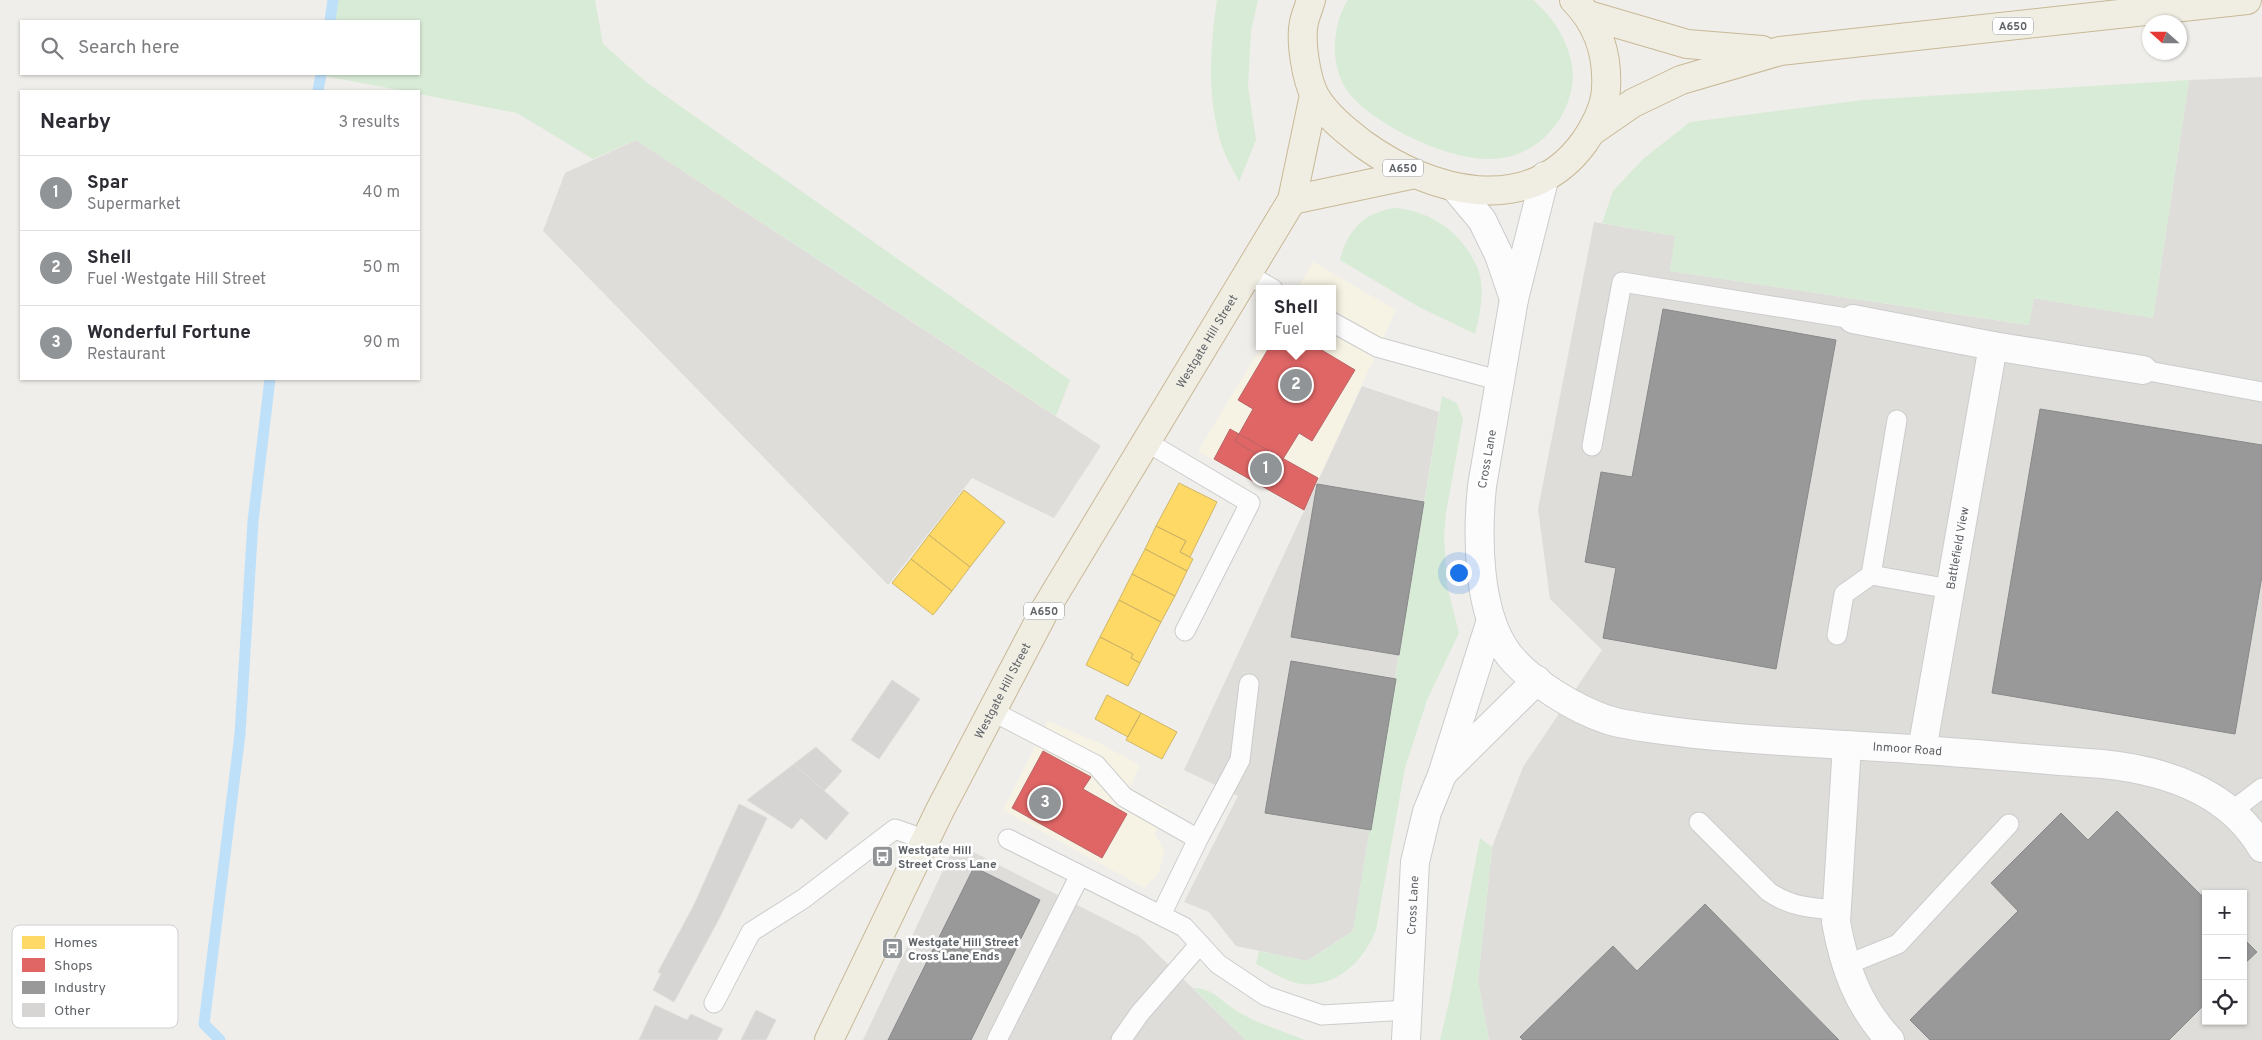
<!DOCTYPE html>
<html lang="en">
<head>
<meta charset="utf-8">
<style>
	:root { --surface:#fff; --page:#f7f7f7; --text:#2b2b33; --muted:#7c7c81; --line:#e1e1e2; --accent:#919496 }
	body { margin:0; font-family:Overpass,sans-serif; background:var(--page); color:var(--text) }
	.controls { position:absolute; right:15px; bottom:15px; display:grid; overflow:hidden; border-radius:0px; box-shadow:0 1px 4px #0004 }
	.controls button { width:45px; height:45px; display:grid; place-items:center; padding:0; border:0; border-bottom:1px solid var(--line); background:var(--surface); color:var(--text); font:25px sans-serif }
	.compass { position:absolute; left:2142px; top:15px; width:45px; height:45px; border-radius:50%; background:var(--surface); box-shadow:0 1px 4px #0004; rotate:291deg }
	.you { position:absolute; left:1458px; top:572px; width:18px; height:18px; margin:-12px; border:4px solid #fff; border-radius:50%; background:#1a73e8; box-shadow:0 0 0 8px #1a73e833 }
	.badge { display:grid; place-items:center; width:32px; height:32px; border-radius:50%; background:var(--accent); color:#fff; font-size:16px; font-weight:700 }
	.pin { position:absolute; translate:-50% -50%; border:2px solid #fff; box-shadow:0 1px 5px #0006 }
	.popup { position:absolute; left:1256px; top:285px; width:80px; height:65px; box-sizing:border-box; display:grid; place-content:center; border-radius:0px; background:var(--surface); filter:drop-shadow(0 1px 4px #0005); font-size:16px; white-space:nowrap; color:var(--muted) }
	.popup b { font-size:19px; color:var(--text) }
	.popup::after { content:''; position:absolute; left:50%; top:100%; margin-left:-10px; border:10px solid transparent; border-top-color:var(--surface) }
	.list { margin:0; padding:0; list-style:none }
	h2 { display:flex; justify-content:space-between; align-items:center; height:65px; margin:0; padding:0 20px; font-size:21px }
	h2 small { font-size:16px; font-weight:400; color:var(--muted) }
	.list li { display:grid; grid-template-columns:32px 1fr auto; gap:15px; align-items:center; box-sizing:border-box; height:75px; padding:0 20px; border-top:1px solid var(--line) }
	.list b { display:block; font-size:19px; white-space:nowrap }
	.list p { margin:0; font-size:16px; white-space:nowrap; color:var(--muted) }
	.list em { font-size:16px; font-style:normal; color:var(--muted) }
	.icon { flex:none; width:28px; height:28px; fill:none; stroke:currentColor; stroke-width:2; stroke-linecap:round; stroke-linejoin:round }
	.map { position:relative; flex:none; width:2262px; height:1040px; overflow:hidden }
	.search { position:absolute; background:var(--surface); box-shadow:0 1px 4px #0004; left:20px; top:20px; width:400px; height:55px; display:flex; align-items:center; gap:12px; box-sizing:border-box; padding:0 18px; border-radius:0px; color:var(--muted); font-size:19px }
	.panel { position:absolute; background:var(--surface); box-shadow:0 1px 4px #0004; left:20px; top:90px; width:400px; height:290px; border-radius:0px }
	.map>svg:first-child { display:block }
	.commercial { fill:#f7f3e4 }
	.industrial { fill:#dfddda; fill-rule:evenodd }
	.green { fill:#d8ebd6 }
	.homes { fill:#ffd966; stroke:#cfb667 }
	.shops { fill:#e06666; stroke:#b96567 }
	.industry { fill:#999; stroke:#88898a }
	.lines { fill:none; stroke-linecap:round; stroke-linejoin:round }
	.stream { stroke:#bfe0f9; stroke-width:11 }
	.building { fill:#d6d5d3; stroke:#deddd9 }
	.lane-casing { stroke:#cbcccc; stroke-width:21 }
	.street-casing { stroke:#cbcccc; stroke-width:30 }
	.highway-casing { stroke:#c8b996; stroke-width:30 }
	.lane { stroke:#fdfcfc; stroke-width:19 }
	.street { stroke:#fdfcfc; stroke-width:28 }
	.highway { stroke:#f0ede3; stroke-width:28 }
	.labels { text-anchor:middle; stroke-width:5; stroke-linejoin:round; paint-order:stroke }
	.shield { fill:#fff; stroke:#8f9295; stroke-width:1 }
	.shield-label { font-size:11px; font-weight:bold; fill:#5f6368 }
	.street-label { font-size:12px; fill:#5f6368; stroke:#fff }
	.poi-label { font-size:12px; font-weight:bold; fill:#5f6368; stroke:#fff; text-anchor:start }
	.key { fill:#fff; stroke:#cfd0d2; stroke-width:1 }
	.key-label { font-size:14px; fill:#5f6368 }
</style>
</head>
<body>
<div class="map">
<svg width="2262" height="1040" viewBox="0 0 2262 1040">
	<rect width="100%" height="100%" fill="#efeeea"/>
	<path class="commercial" d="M1313 262 1396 310 1304 511 1198 451 1262 346H1332V289H1297Z
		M1048 721 1099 743 1140 765 1129 789 1167 807 1155 834 1164 851 1159 872 1145 888 1003 810Z"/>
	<path class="industrial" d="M2262 77V1040H1489L1478 981 1492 847 1523 767 1602 650 1550 599 1538 509 1594 222 1676 236 1670 271 2028 325 2034 298 2153 318 2189 80ZM2206 894H2243V1021H2206Z
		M636 140 1101 446 1054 518 972 478 888 585 543 231 565 173Z
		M1362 386 1439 412 1353 931 1307 961 1236 946 1209 912 1184 902 1238 796 1184 770Z
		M956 843 1140 937 1246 1040H863Z"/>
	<path class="green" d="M329 0H595L603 44 646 82 1070 380 1056 416 636 140 593 159 517 113 419 94V91H404L314 74H419V21H325Z
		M1217 0H1258L1251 31 1248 86 1256 140 1239 182C1233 169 1224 155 1220 140 1207 93 1210 48 1217 0Z
		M1348 0H1533C1557 20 1577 54 1572 86 1565 128 1530 160 1488 159 1447 159 1382 128 1354 99 1329 74 1330 28 1348 0Z
		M2189 80 2153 318 2034 298 2029 325 1670 271 1675 236 1602 223 1613 191 1643 159 1690 122 1863 100Z
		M1395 208C1433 210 1470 239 1480 276 1484 295 1480 315 1475 334L1419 307 1340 260C1347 230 1365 212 1395 208Z
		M1442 396 1457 403 1463 419 1446 513 1444 537 1447 586 1459 633 1427 700 1405 768 1376 930C1364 960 1338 987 1303 984 1291 984 1268 970 1256 964L1259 951 1307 961 1353 931Z
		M1480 838 1492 847 1478 981 1489 1040H1440L1449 1002Z
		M1193 988C1212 987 1222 1002 1237 1011 1258 1024 1283 1031 1305 1040H1246Z"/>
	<path class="homes" d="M1179 483 1217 502 1190 557 1180 552 1186 541 1156 526Z
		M964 490 1005 522 970 567 929 535Z
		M1156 526 1186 541 1180 552 1193 559 1187 571 1145 549Z
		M929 535 970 567 952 591 911 559Z
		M1145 549 1187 571 1175 596 1132 574Z
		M911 559 952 591 933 615 892 583Z
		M1132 574 1175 596 1161 622 1119 600Z
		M1119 600 1161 622 1140 663 1131 658 1133 654 1100 637Z
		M1100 637 1133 654 1131 658 1140 663 1128 686 1086 665Z
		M1107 695 1141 713 1128 737 1095 719Z
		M1141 713 1177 732 1162 759 1126 740Z"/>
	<path class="shops" d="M1270 346H1315L1355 370 1312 441 1299 433 1278 467 1235 441 1253 409 1238 400Z
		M1230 429 1318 478 1304 510 1214 459Z
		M1043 751 1091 777 1083 789 1127 814 1102 858 1012 808Z"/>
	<path class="industry" d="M1663 309 1836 340 1776 669 1603 638 1616 568 1585 562 1598 489 1601 472 1632 477Z
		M2040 409 2262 445V576L2235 734 1992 693Z
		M1317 484 1424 502 1399 655 1291 637Z
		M1291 661 1396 679 1371 830 1265 813Z
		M2117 811 2206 900V1003L2169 1040H1930L1910 1020 2018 911 1991 883 2061 813 2088 840Z
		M974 867 1040 900 971 1040H888Z
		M1705 904 1839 1040H1523L1520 1037 1613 946 1637 971Z
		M2243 938 2257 952 2243 965Z"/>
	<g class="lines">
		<path class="stream" d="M330 21 333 0
			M318 91 321 74
			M220 1040 204 1024 240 734 253 521 270 379"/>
	</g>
	<path class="building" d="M892 680 920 699 879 759 851 740Z
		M816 747 842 771 824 791 794 764Z
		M794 764 849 813 826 840 801 818 792 829 747 800Z
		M739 804 767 818 720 917 674 1002 653 990 661 974 658 972 694 905Z
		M655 1005 687 1020 691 1014 723 1029 717 1040H639Z
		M756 1010 776 1020 766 1040H741Z"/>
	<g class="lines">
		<defs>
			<path id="lane" d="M1247 274 1273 289
				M1332 322 1377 347 1501 381
				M2143 370 2262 392
				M1147 442 1250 503 1185 631
				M1592 446 1622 282 1853 319
				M1871 575 1950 589
				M1837 635 1844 594 1871 575 1897 420
				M992 711 1096 765 1124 797 1198 839
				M2232 811 2262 788
				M1699 822 1769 892C1791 907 1811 908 1836 910
				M1008 839 1184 927 1218 964 1266 996 1322 1015 1408 1010
				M1161 915 1198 839 1240 760 1249 684
				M1846 965 1898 944 2009 824
				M714 1003 751 932 803 899 895 829 926 840
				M997 1040 1080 875
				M1121 1040 1140 1013 1200 944"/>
			<g id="street">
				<path id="s1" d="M1545 176 1514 299 1482 486C1477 536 1477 614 1509 655 1532 683 1575 709 1608 720 1628 726 1650 728 1670 731 1728 739 1786 741 1844 745 1930 749 2016 758 2102 764 2163 770 2229 791 2262 848"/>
				<path d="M1456 189 1482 220 1499 255 1514 299"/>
				<path d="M1853 319 1993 346 2143 370"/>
				<path d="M1847 745 1836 922C1844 967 1858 1006 1890 1040"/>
				<path id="s2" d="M1922 750 1993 346"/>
				<path d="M1444 772 1537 680"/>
				<path id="s3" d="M1406 1040 1415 862 1427 812 1442 775 1491 620"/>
			</g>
			<g id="highway">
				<path d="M1311 0C1309 7 1306 14 1304 22 1300 40 1306 79 1315 96 1326 115 1345 130 1363 144 1429 192 1529 220 1585 141 1595 126 1605 107 1606 89 1608 55 1598 24 1574 0"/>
				<path d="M1588 15 1687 44 1762 50"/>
				<path d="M1591 132 1633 103 1681 80 1780 51 2247 0"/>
				<path d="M1292 200 1415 174"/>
				<path id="s4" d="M829 1040 940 810 1046 608 1292 200 1314 95"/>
			</g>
		</defs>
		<use href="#lane" class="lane-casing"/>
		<use href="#street" class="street-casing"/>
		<use href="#highway" class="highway-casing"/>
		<use href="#lane" class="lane"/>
		<use href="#street" class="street"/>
		<use href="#highway" class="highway"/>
	</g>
	<defs>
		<symbol id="bus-square" viewBox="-11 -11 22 22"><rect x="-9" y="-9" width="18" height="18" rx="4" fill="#919496" stroke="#fff"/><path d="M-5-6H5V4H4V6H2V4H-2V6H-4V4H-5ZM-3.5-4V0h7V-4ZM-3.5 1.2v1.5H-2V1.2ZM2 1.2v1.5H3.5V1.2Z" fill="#fff"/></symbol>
	</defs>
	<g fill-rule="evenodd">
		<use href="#bus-square" x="870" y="844" width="25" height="25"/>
		<use href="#bus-square" x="880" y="936" width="25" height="25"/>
	</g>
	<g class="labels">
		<g class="shield">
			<rect x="1993" y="17.5" width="40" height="17" rx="4"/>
			<rect x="1383" y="159.5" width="40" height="17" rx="4"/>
			<rect x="1024" y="602.5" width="40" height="17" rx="4"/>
		</g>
		<g class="shield-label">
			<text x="2013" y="30">A650</text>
			<text x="1403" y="172">A650</text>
			<text x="1044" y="615">A650</text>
		</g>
		<g class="street-label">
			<text dy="4" stroke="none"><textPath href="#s4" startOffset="795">Westgate Hill Street</textPath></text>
			<text transform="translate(1487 459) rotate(-80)" y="4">Cross Lane</text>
			<text dy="4" stroke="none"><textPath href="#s2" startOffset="205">Battlefield View</textPath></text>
			<text dy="4" stroke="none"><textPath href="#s4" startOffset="390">Westgate Hill Street</textPath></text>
			<text dy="4" stroke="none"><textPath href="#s1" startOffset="912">Inmoor Road</textPath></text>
			<text dy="4" stroke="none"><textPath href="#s3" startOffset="135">Cross Lane</textPath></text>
		</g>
		<g class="poi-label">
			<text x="898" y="854">Westgate Hill<tspan x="898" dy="14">Street Cross Lane</tspan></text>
			<text x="908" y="946">Westgate Hill Street<tspan x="908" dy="14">Cross Lane Ends</tspan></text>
		</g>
	</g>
	<rect x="12" y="925" width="166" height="103" rx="8" class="key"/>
	<rect x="22" y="936" width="23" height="13" fill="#ffd966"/>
	<rect x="22" y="958" width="23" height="14" fill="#e06666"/>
	<rect x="22" y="981" width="23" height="13" fill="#999"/>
	<rect x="22" y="1003" width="23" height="14" fill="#d6d5d3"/>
	<g class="key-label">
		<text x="54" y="947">Homes</text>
		<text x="54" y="970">Shops</text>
		<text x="54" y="992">Industry</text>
		<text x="54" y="1015">Other</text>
	</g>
</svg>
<div class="controls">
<button>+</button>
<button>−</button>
<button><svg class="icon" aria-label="locate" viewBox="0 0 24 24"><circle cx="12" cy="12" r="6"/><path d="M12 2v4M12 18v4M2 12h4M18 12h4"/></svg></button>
</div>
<svg class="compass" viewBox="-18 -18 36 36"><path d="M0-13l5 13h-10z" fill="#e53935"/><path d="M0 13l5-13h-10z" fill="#7c7c81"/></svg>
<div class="you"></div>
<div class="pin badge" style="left:1266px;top:469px">1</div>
<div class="pin badge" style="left:1296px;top:385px">2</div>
<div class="popup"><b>Shell</b>Fuel</div>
<div class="pin badge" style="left:1045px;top:803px">3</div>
<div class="search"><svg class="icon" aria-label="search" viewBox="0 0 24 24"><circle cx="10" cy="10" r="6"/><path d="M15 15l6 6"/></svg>Search here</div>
<section class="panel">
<h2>Nearby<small>3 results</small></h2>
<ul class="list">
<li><span class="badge">1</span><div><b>Spar</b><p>Supermarket</p></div><em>40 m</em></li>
<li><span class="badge">2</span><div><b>Shell</b><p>Fuel · Westgate Hill Street</p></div><em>50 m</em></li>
<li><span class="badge">3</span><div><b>Wonderful Fortune</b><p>Restaurant</p></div><em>90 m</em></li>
</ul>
</section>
</div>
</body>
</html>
